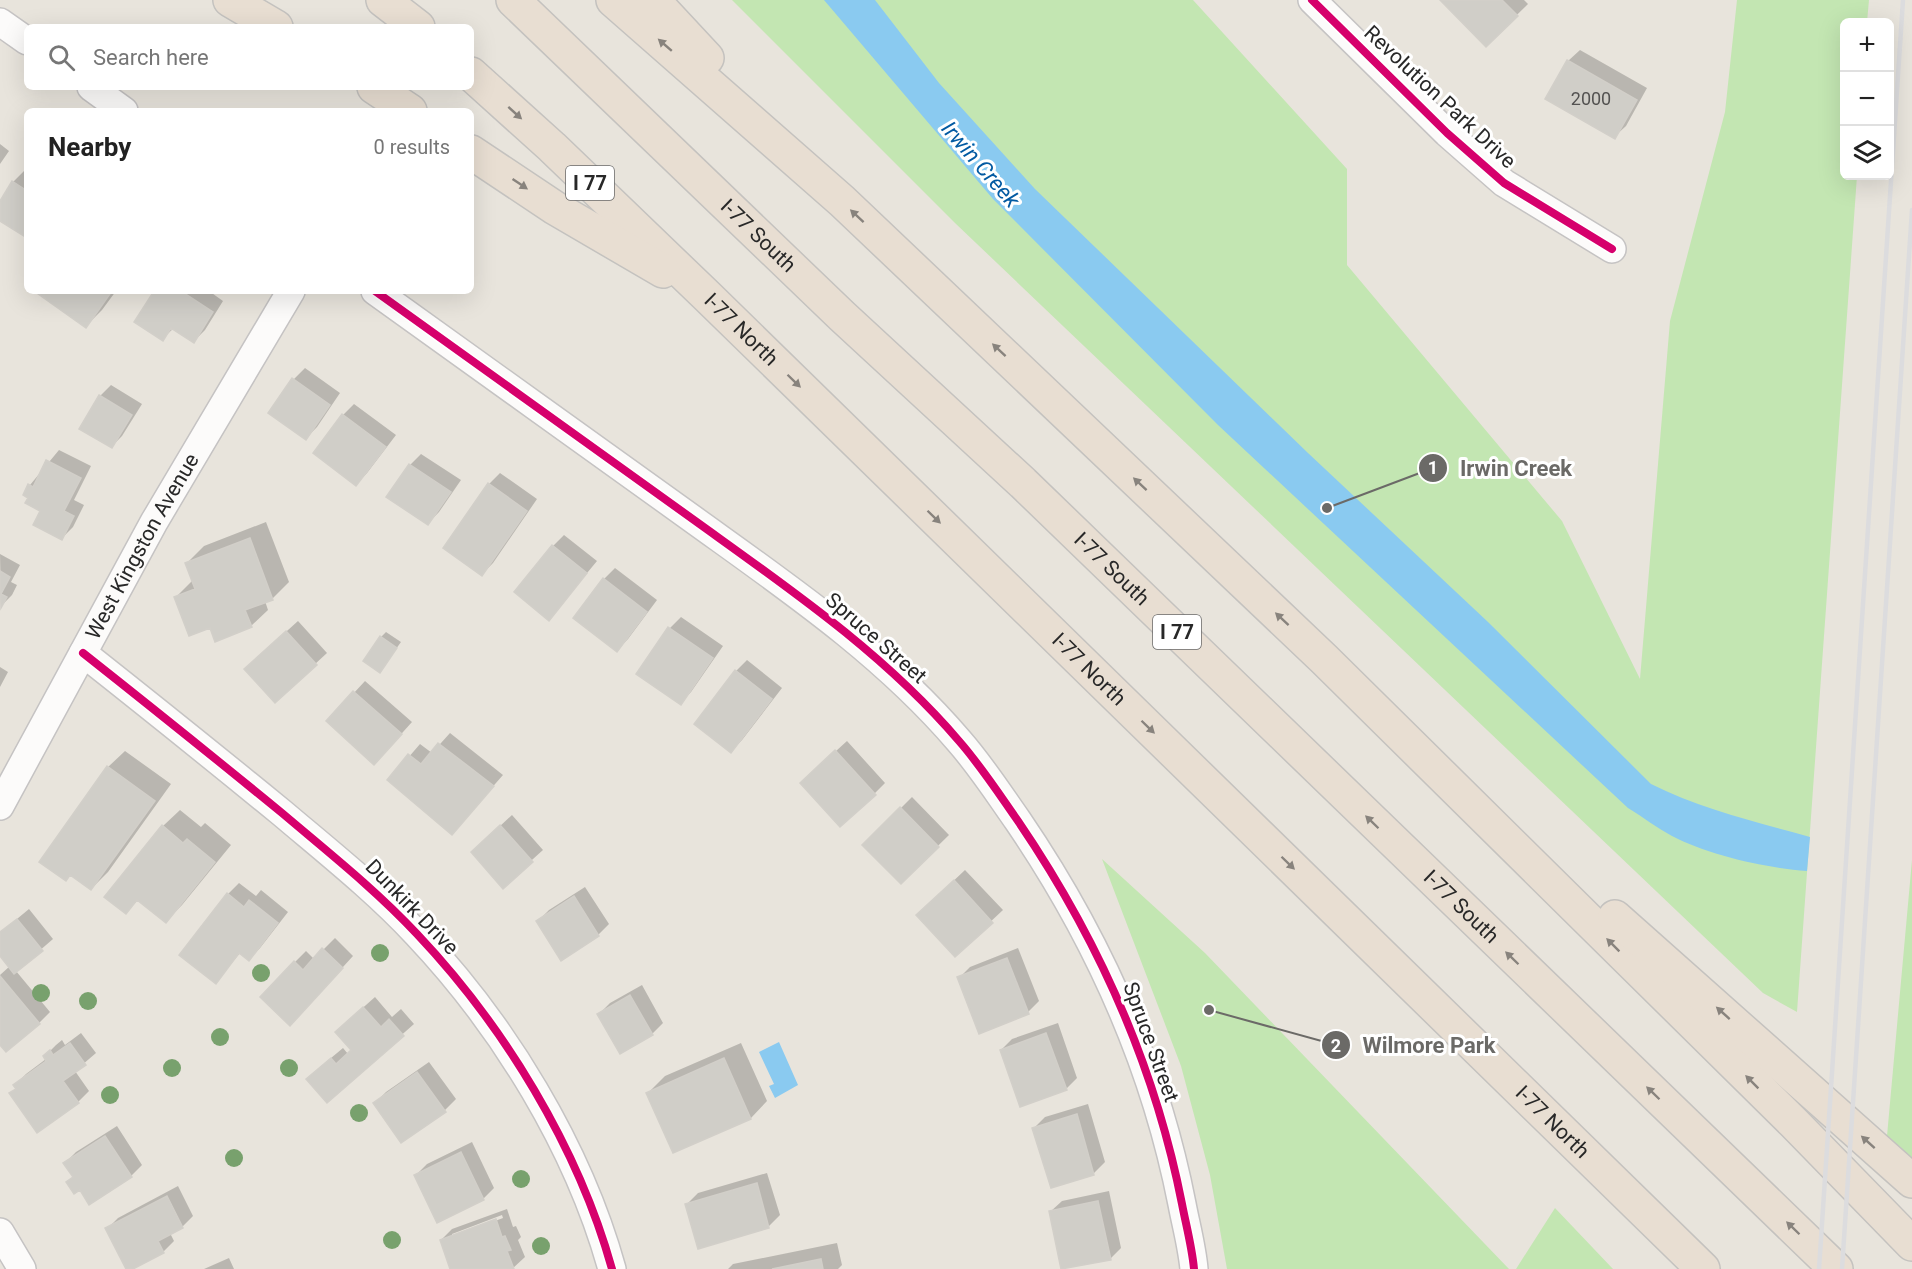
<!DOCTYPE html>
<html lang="en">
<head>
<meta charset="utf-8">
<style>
	:root { --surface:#fff; --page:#f6f6f6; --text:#222; --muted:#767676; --line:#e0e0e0 }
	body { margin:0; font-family:Roboto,sans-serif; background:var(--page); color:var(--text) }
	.controls { position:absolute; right:18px; top:18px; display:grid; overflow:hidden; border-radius:9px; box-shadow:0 6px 24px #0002 }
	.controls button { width:54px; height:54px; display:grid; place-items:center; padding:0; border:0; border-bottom:2px solid var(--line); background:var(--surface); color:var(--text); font:30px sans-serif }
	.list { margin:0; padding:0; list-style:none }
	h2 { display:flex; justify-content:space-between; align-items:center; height:78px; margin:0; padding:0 24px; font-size:26px }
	h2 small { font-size:20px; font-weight:400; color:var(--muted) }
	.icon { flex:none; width:33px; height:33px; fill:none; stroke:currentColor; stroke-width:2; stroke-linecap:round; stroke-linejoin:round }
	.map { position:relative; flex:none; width:1912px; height:1269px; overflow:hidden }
	.search { position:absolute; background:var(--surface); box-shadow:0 6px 24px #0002; left:24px; top:24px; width:450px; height:66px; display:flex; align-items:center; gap:15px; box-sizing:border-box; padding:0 21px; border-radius:9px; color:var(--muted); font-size:22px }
	.panel { position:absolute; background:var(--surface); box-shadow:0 6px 24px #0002; left:24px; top:108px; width:450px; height:186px; border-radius:9px }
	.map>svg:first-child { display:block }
	.green { fill:#c3e6b2 }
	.water { fill:#8acaf0 }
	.shadow { fill:#0003; fill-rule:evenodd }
	.building { fill:#d0cec8; stroke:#d2cfc9; stroke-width:1.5 }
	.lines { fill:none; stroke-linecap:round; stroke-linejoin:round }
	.street-casing { stroke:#c5c3c3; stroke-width:30 }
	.highway-casing { stroke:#c4c2bf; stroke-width:36 }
	.street { stroke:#fcfbfa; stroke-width:27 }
	.highway { stroke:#e8ded2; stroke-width:33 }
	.rail { stroke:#dcdcde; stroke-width:4.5 }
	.cycleway-casing { stroke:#fff; stroke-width:11 }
	.cycleway { stroke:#d6006c; stroke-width:8 }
	.tree { fill:#78a16d }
	.oneway { fill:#88837d }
	.labels { text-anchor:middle; stroke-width:6; stroke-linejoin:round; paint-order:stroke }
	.number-label { font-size:18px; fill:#535251 }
	.shield { fill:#fff; stroke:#686868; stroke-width:1.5 }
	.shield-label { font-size:20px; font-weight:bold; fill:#282828 }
	.street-label { font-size:21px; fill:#282828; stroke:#fff }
	.water-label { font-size:22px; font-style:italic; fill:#025aa2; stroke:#fff }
	.leader { fill:none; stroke:#6b6a67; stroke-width:2 }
	.callout-dot { fill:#6b6a67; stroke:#fff; stroke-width:2 }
	.mark-label { font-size:18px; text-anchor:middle; font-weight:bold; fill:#fff }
	.callout-label { font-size:22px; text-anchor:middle; font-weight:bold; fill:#6b6a67; stroke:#fff; stroke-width:6; stroke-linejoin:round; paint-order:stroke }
</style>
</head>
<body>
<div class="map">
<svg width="1912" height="1269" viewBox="0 0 1912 1269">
	<rect width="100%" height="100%" fill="#e8e4dc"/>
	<path class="green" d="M732 0H1193L1347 169V265L1562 521 1640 679 1670 321 1725 112 1737 0H1869L1867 22H1844V176H1857L1797 1012 1763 993 955 223Z
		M1102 859 1205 953 1509 1269H1227L1210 1175 1181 1066Z
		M1912 860V1159L1887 1136Z
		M1555 1208 1613 1269H1516Z"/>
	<path class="water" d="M824 0H875L939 83 1035 189 1308 453 1488 622 1651 784C1701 809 1756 822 1810 837L1807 871C1766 868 1708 855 1672 836 1657 828 1643 817 1628 808L1218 425 993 199Z
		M779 1042 798 1085 775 1098 769 1086 774 1084 759 1052Z"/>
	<path class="shadow" d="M1442 0H1524L1528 4 1486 45Z
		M1580 50 1647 88 1626 126 1614 137 1568 61Z
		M0 144 9 151 0 164Z
		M24 171 27 173V236L0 219V204L13 182Z
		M36 291H116L102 310 86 326Z
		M156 291H209L223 301 205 330 194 341 174 328 162 339Z
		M305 368 340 393 317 427 306 438 294 379Z
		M111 385 142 404 122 436 111 447 100 396Z
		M354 404 396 435 367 473 356 484 343 415Z
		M59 450 91 466 74 500 84 505 73 527 62 538 42 510 30 497V485Z
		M421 454 461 480 439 512 428 523 410 465Z
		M500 473 537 499 493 563 482 574 489 484Z
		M266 522 289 582 273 598 265 601 268 610 251 626H211L176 597 192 581 187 563 204 546Z
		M564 535 597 561 549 619 553 546Z
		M0 554 20 565 11 582 17 585 12 595 1 606Z
		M615 568 657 600 628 639 617 650 604 579Z
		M681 617 723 646 691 692 680 703 638 674 670 628Z
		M298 621 327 653 275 701 257 658Z
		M386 632 401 642 380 671 381 637Z
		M747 660 782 688 742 740 731 751 736 671Z
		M0 667 8 672 0 687Z
		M365 681 412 722 385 752 328 721Z
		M450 733 503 775 452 833 389 780 420 744 432 753Z
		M847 741 885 783 874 794 813 772Z
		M125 751 171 784 108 872 91 889 71 874 66 879 108 767Z
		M912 797 949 835 901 882 864 845Z
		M180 810 201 827 205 823 231 845 182 905 166 921 139 899 126 912 163 826Z
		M512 815 543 850 503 886 484 841Z
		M965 870 1003 910 955 955 929 904Z
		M239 883 256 896 261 890 288 912 260 948 249 959 240 953 216 982 228 894Z
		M585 887 609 924 598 935 538 921 549 910Z
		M29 909 53 939 16 971 50 1012 39 1023 0 1042V975L10 966 0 954V933Z
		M335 938 353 956 301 1013 295 962 306 951 314 959Z
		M1018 948 1039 1001 1028 1012 959 978 970 967Z
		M642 985 663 1023 652 1034 599 1014 610 1003Z
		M375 997 392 1017 401 1009 414 1024 327 1101 319 1068 343 1048 348 1054 353 1050 348 1021Z
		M1058 1023 1077 1078 1066 1089 1001 1050 1012 1039Z
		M81 1033 96 1053 75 1071 89 1091 78 1102 11 1093 17 1087 15 1085 26 1074 46 1059 45 1056 56 1045 62 1040 65 1045Z
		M741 1043 767 1101 751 1118 674 1151 648 1093 665 1076Z
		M429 1062 456 1099 445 1110 375 1103 386 1092Z
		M1088 1104 1105 1162 1094 1173 1052 1186 1034 1128 1045 1117Z
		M117 1126 142 1165 131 1176 80 1188 68 1182 74 1176 65 1163 76 1152Z
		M472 1142 494 1188 483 1199 416 1175 427 1164Z
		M767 1173 780 1215 768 1227 686 1205 698 1193Z
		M178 1186 193 1216 182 1227 170 1233 174 1241 163 1252 127 1269 107 1229 118 1218Z
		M1109 1191 1121 1248 1110 1259 1050 1212 1062 1201Z
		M507 1209 513 1227 516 1226 521 1237 518 1240 525 1257 512 1269H452L441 1240 452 1229ZM502 1215 503 1218 452 1237V1234Z
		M837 1243 842 1265 838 1269H728L733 1264Z
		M229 1258 234 1269H204Z"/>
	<path class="building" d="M1440 0H1502L1518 16 1486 47Z
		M1567 60 1637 100 1615 139 1545 99Z
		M12 181 27 191V238L0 221V201Z
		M34 291H112L86 328Z
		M154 291H181L213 312 194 343 171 328 163 341 134 322Z
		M292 378 330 405 306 440 268 413Z
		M99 395 132 415 112 448 79 429Z
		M342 414 386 447 356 486 313 453Z
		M46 460 81 478 64 511 74 516 62 540 33 525 40 511 25 503 28 498 23 495 28 484 33 487Z
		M409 464 451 492 428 525 386 497Z
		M488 483 527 511 482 576 443 548Z
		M250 538 273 600 245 610 252 627 215 642 210 628 189 636 174 597 195 589 185 563Z
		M552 545 587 573 549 621 514 592Z
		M0 571 10 577 1 594 7 597 1 608Z
		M603 578 647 612 617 652 573 618Z
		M668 627 713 658 681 705 636 674Z
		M286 631 317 665 275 703 244 669Z
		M380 636 397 648 380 673 363 661Z
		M735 670 772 699 731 753 694 724Z
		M353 691 402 734 374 765 326 721Z
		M438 743 494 786 452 835 387 780 408 754 421 764Z
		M835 750 876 795 840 827 800 783Z
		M107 766 155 801 91 890 70 875 66 881 39 862Z
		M900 807 939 847 901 884 862 845Z
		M162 825 183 843 187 839 215 862 166 923 137 900 126 914 104 897Z
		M500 825 533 862 503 889 471 852Z
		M954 880 993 923 955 957 916 915Z
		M227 893 244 907 249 900 278 923 249 961 239 953 216 984 179 955Z
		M574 896 599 936 561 961 536 921Z
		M17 919 43 951 14 974 0 956V932Z
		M322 948 343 968 290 1026 260 997 294 961 303 970Z
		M1007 958 1029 1014 979 1034 957 977Z
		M0 976 40 1024 6 1052 0 1045Z
		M630 995 653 1035 620 1054 597 1014Z
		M363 1007 381 1027 389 1019 404 1036 327 1103 306 1079 331 1058 336 1064 351 1050 335 1032Z
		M1046 1033 1067 1090 1020 1107 1000 1050Z
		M70 1043 86 1065 63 1081 79 1103 37 1133 9 1093 16 1089 13 1085 46 1061 43 1056 50 1050 53 1055Z
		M724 1058 751 1119 673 1153 646 1093Z
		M417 1072 446 1112 401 1143 373 1103Z
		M1077 1114 1094 1175 1051 1188 1032 1128Z
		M105 1136 132 1177 89 1205 80 1190 74 1194 66 1182 73 1177 63 1163Z
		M461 1152 484 1200 437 1223 414 1175Z
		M757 1183 769 1228 698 1249 685 1204Z
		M167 1196 183 1228 158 1241 164 1253 133 1269H126L105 1228Z
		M1098 1201 1111 1260 1061 1269 1049 1211Z
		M496 1219 502 1237 505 1236 511 1250 507 1251 514 1269H450L440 1240Z
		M821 1259 823 1269H772Z"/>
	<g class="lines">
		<defs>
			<g id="street">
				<path d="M1312 0 1447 133 1504 183 1612 249"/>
				<path d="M0 22 27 41"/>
				<path d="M91 87 124 111"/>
				<path d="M375 291C481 367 588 444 694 520 787 587 884 653 959 741 981 766 999 794 1018 821 1097 937 1155 1066 1182 1204 1186 1225 1192 1247 1194 1269"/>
				<path d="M83 653C150 706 216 759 282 813 328 852 376 890 417 934 504 1026 578 1147 612 1269"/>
				<path id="s1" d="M0 806 154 522 291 291"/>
				<path d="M0 1232 22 1269"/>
			</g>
			<g id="highway">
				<path d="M230 0 276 27"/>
				<path d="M383 0 418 27"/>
				<path id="s2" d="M513 0 842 316 1023 483 1836 1269"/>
				<path d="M613 0 842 201 1324 659 1794 1123 1912 1244"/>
				<path d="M653 0 707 58"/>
				<path id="s3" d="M471 74 552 147 707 296 1703 1269"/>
				<path d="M374 87 410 111"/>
				<path d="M471 152 555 208 663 271"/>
				<path d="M1615 917 1912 1181"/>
			</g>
		</defs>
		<use href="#street" class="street-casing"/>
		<use href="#highway" class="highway-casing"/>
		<use href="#street" class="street"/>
		<use href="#highway" class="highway"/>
		<path class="rail" d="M1819 1269 1903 0
			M1842 1269 1912 210"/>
		<defs>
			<path id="cycleway" d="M1312 0 1447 133 1504 183 1612 249
				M375 291C481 367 588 444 694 520 787 587 884 653 959 741 981 766 999 794 1018 821 1097 937 1155 1066 1182 1204 1186 1225 1192 1247 1194 1269
				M83 653C150 706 216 759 282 813 328 852 376 890 417 934 504 1026 578 1147 612 1269"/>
		</defs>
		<use href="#cycleway" class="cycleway-casing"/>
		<use href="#cycleway" class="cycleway"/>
	</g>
	<g class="tree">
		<circle cx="380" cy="953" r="9"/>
		<circle cx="261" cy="973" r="9"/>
		<circle cx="41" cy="993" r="9"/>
		<circle cx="88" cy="1001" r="9"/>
		<circle cx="220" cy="1037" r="9"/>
		<circle cx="172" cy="1068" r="9"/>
		<circle cx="289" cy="1068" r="9"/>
		<circle cx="110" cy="1095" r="9"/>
		<circle cx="359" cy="1113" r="9"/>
		<circle cx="234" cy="1158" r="9"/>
		<circle cx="521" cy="1179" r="9"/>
		<circle cx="392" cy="1240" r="9"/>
		<circle cx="541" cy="1246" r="9"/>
	</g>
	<defs><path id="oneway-solid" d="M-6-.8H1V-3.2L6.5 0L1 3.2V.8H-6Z" transform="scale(1.5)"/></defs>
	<g class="oneway">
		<use href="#oneway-solid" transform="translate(665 45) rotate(-139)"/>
		<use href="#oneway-solid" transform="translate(515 113) rotate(42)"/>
		<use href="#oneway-solid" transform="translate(520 184) rotate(34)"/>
		<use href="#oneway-solid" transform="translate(857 216) rotate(-137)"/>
		<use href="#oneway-solid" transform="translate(999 350) rotate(-137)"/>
		<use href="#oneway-solid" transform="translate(794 381) rotate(44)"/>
		<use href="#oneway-solid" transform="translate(1140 484) rotate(-137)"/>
		<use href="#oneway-solid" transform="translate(934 517) rotate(44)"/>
		<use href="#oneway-solid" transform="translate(1282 619) rotate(-137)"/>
		<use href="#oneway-solid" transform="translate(1148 727) rotate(44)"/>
		<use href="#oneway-solid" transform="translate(1372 822) rotate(-136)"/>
		<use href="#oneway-solid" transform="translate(1288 863) rotate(44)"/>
		<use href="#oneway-solid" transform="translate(1613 945) rotate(-135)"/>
		<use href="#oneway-solid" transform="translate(1512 958) rotate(-136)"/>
		<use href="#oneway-solid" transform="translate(1723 1013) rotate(-138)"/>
		<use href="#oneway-solid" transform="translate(1752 1082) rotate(-135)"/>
		<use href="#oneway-solid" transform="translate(1653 1093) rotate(-136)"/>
		<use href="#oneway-solid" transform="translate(1868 1142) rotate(-138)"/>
		<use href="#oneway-solid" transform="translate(1793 1228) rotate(-136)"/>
	</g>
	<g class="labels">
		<g class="number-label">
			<text x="1591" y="105">2000</text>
		</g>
		<g class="shield">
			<rect x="566" y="166" width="48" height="34" rx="4.5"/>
			<rect x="1153" y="615" width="48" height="34" rx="4.5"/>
		</g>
		<g class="shield-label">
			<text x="590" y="190">I 77</text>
			<text x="1177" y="639">I 77</text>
		</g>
		<g class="street-label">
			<text transform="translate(1440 97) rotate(43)" y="7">Revolution Park Drive</text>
			<text dy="7" stroke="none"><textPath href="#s2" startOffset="340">I-77 South</textPath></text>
			<text dy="7" stroke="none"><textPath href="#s3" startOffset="372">I-77 North</textPath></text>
			<text dy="7" stroke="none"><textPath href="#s1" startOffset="296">West Kingston Avenue</textPath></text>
			<text dy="7" stroke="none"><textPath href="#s2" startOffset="826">I-77 South</textPath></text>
			<text transform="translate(876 638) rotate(41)" y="7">Spruce Street</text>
			<text dy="7" stroke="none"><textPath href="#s3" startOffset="858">I-77 North</textPath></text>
			<text transform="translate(412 907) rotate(46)" y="7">Dunkirk Drive</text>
			<text dy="7" stroke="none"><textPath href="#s2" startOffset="1312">I-77 South</textPath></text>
			<text transform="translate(1151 1042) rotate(70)" y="7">Spruce Street</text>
			<text dy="7" stroke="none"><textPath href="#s3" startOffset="1506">I-77 North</textPath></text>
		</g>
		<g class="water-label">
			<text transform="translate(981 164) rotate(49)" y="8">Irwin Creek</text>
		</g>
	</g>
	<path class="leader" d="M1327 508L1433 468M1209 1010L1336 1045"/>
	<g class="callout-dot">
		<circle cx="1327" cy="508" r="6"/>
		<circle cx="1209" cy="1010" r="6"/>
		<circle cx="1433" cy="468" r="15"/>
		<circle cx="1336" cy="1045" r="15"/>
	</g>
	<g class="mark-label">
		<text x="1433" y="474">1</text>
		<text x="1336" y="1052">2</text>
	</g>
	<g class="callout-label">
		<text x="1516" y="476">Irwin Creek</text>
		<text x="1429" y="1053">Wilmore Park</text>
	</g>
</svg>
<div class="controls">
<button>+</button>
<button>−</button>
<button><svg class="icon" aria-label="layers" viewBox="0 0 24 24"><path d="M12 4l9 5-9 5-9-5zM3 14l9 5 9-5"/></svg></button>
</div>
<div class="search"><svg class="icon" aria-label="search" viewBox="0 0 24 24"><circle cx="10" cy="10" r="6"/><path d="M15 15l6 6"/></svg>Search here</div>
<section class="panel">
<h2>Nearby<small>0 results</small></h2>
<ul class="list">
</ul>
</section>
</div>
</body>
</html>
